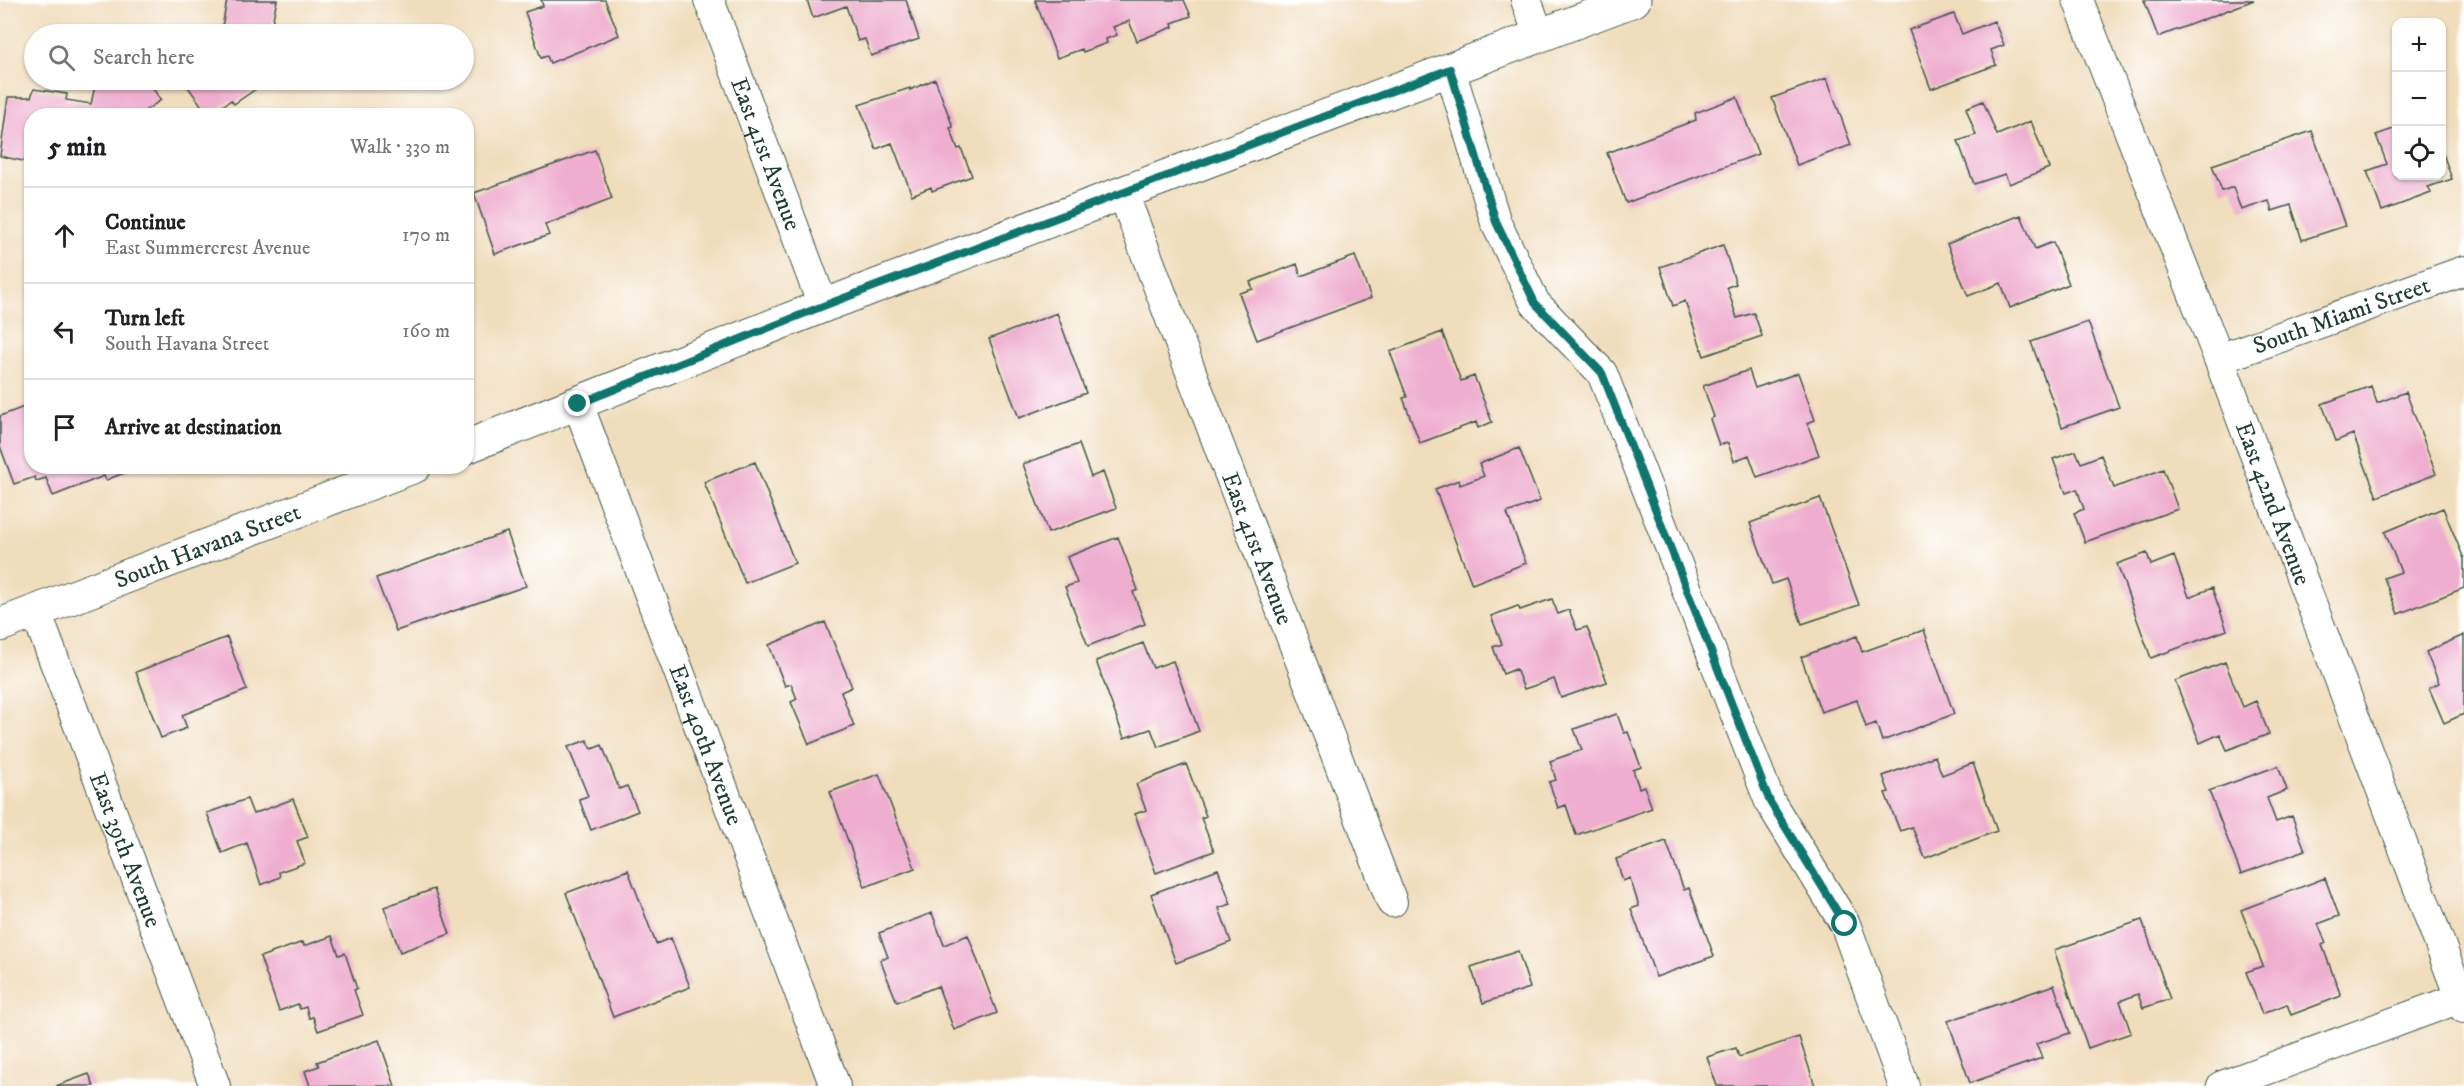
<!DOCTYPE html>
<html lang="en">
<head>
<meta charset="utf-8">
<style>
	:root { --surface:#fff; --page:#f6f6f6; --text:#202124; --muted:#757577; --line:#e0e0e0 }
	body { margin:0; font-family:"IM FELL DW Pica",serif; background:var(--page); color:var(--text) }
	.controls { position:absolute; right:18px; top:18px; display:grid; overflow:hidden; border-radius:12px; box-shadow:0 2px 4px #0004 }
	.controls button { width:54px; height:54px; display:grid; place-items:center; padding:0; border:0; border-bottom:2px solid var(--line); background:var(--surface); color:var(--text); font:30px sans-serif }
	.stop { position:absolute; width:18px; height:18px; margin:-14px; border:4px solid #0f766e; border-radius:50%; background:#fff }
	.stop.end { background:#0f766e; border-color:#fff; box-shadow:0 2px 6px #0008 }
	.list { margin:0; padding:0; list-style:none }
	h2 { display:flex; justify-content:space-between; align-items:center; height:78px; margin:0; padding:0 24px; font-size:26px }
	h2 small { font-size:20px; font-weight:400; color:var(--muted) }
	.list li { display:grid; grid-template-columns:39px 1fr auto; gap:18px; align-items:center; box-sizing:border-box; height:96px; padding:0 24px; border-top:2px solid var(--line) }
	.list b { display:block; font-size:22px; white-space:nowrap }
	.list p { margin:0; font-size:20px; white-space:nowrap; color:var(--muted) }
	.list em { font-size:20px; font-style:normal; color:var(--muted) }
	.icon { flex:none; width:33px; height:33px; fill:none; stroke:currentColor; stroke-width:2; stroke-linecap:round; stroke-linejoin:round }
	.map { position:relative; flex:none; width:2464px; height:1086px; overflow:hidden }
	.search { position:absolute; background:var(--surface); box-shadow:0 2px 4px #0004; left:24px; top:24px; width:450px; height:66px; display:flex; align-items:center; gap:15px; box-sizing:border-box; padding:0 21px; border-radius:33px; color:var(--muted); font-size:22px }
	.panel { position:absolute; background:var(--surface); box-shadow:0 2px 4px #0004; left:24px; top:108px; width:450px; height:366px; border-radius:24px }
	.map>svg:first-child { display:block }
	.building { fill:#efadcf }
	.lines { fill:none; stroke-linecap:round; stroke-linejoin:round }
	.minor-casing { stroke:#3e5548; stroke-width:32 }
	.tertiary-casing { stroke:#3e5548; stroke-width:35 }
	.minor { stroke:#fff; stroke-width:30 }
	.tertiary { stroke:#fff; stroke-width:33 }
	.route { stroke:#0f766e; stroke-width:8 }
	.labels { text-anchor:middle; stroke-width:4.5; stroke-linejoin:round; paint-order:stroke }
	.street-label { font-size:24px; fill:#1f3d34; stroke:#fff }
</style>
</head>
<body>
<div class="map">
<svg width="2464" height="1086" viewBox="0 0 2464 1086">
	<rect width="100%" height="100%" fill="#fff"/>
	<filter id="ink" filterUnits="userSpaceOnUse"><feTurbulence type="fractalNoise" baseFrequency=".0167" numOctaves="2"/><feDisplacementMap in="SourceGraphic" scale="12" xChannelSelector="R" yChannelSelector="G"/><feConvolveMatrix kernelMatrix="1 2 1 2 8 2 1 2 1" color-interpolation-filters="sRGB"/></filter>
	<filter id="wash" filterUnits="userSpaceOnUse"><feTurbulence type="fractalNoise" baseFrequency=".008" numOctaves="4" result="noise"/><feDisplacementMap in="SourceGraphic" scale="24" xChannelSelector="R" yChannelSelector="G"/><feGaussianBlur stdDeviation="1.35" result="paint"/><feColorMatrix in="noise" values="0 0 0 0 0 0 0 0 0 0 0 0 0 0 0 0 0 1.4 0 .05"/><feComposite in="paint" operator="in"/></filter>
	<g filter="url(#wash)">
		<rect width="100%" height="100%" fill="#f0ddbc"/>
		<g id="blocks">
			<path class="building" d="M227 0H277L271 28 262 34H209L222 27Z
				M541 0H605L619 35 550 63 547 56 541 58 525 12 543 6Z
				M807 0H906L919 39 871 56 865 39 858 41 846 6 813 18Z
				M1035 0H1184L1191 16 1172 23 1173 27 1137 41 1129 21 1113 27 1117 35 1106 39 1107 43 1083 52 1082 49 1057 58Z
				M2144 0H2254L2158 37Z
				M1954 14 1962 34 1994 21 2004 45 1991 50 1996 65 1931 89 1909 30Z
				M1827 78 1851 145 1797 165 1772 98Z
				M935 79 953 127 950 128 958 149 961 148 972 176 932 191 931 187 912 195 892 143 876 149 859 105 910 88V90Z
				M105 80H147L161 100 137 116H32V163L0 156 8 97H31L34 89 67 94 66 100 91 104 95 86Z
				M183 80H269L234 104 231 100 209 116Z
				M1737 97 1758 154 1626 203 1607 153 1696 120 1695 113Z
				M1983 101 1997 135 2031 121 2049 168 2009 184 2005 174 1974 184 1958 141 1976 135 1966 108Z
				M2396 128V176H2442V151L2452 179 2428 187 2431 193 2382 211 2367 171 2387 164 2376 135Z
				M2312 131 2345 226 2302 240 2291 205 2272 211 2269 201 2241 210 2233 187 2222 191 2212 165Z
				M595 150 612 199 545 225 549 235 495 254 474 193Z
				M2021 215 2035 249 2053 242 2069 284 2010 308 2001 283 1968 296 1947 244Z
				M1723 245 1736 284 1727 287 1737 318 1754 313 1762 336 1704 356 1685 301 1673 306 1660 267Z
				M1355 256 1371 298 1257 340 1239 293 1253 289 1250 282 1297 264 1301 276Z
				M1057 313 1086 393 1019 418 989 339Z
				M2088 322 2119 407 2062 427 2031 342Z
				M1442 332 1461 381 1474 376 1492 422 1478 428 1476 422 1420 443 1403 398 1407 397 1390 352Z
				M1749 370 1755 388 1798 373 1815 420 1807 423 1819 455 1757 477 1749 455 1734 461 1728 443 1719 445 1710 419 1714 417 1703 386Z
				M2371 386 2377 403 2406 392 2436 474 2377 497 2353 434 2336 441 2322 404Z
				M32 404V466H127L129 471 106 480 104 476 53 496 46 478 36 481 35 477 14 484 0 446V416Z
				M1079 444 1091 477 1103 472 1116 508 1048 533 1023 464Z
				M1519 448 1540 501 1507 513 1526 563 1472 584 1435 489 1459 480 1460 485 1484 476 1479 464Z
				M2076 451 2081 463 2101 455 2114 488 2163 469 2178 509 2085 542 2074 513 2084 509 2077 489 2066 493 2053 459Z
				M755 462 795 563 745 583 704 482Z
				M1820 498 1859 605 1802 624 1786 579 1772 584 1750 523Z
				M2443 508 2464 559V588L2398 614 2384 578 2401 572 2385 532Z
				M507 532 526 586 396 631 376 578Z
				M1118 537 1138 590 1133 592 1145 624 1088 646 1065 587 1077 583 1067 557Z
				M2147 553 2151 565 2174 556 2189 597 2212 588 2227 630 2151 658 2117 564Z
				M1552 599 1558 614 1569 610 1577 630 1587 627 1607 682 1561 698 1554 679 1524 689 1516 669 1503 674 1493 647 1502 644 1491 616 1518 606 1520 610Z
				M825 622 852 687 841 692 854 726 809 744 791 702 797 699 791 684 785 686 769 645Z
				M1924 630 1954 714 1882 741 1876 723 1866 727 1857 700 1821 712 1801 657 1857 636 1862 652Z
				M2464 635V714L2444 723 2429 688 2439 683 2426 652Z
				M227 637 247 690 182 715 187 728 161 738 136 672Z
				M1143 643 1153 668 1173 661 1199 731 1158 747 1151 729 1124 738 1096 661Z
				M2225 662 2243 707 2256 701 2269 734 2227 750 2220 734 2200 743 2175 681Z
				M1617 714 1624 733 1628 732 1641 767 1633 770 1639 788 1644 786 1652 808 1576 835 1566 805 1558 808 1549 782 1556 780 1550 761 1582 750 1574 729Z
				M587 740 592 749 602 745 619 789 627 786 638 811 591 830 579 799 588 796 568 747Z
				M1935 756 1942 775 1973 763 1997 831 1925 858 1912 827 1900 831 1885 793 1889 792 1883 776Z
				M1186 764 1206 816 1201 818 1214 851 1156 873 1135 814 1146 810 1136 784Z
				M2278 766 2287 790 2267 798 2276 822 2292 816 2305 850 2241 874 2209 791Z
				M879 774 915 868 865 887 830 792Z
				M247 799 253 814 293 799 308 837 297 841 305 863 279 872 280 877 261 885 247 843 222 853 207 813Z
				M1666 841 1684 890 1689 888 1714 956 1656 977 1631 909 1639 906 1630 878 1623 881 1616 859Z
				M1218 869 1231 904 1219 908 1231 942 1176 963 1151 894Z
				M628 870 656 944 671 938 690 987 613 1017 566 893Z
				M2325 878 2339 916 2318 924 2326 943 2322 945 2341 996 2291 1015 2287 1004 2262 1014 2246 972 2263 966 2241 910Z
				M434 889 450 934 400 952 384 907Z
				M932 913 944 945 968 935 997 1013 954 1030 938 986 897 1002 880 960 888 957 879 933Z
				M2142 920 2170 999 2143 1008 2138 994 2120 1001 2131 1033 2088 1048 2054 950Z
				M332 936 339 955 345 953 357 989 354 990 363 1015 318 1031 313 1017 309 1018 306 1007 300 1009 298 1004 279 1011 260 957 303 942 304 946Z
				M1518 951 1530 988 1483 1003 1471 967Z
				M2054 985 2070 1033 2036 1044 2042 1058 1970 1083 1948 1021Z
				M1799 1037 1815 1086H1717L1707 1057 1736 1048 1739 1057Z
				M379 1040 395 1086H310L305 1071 319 1066 317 1062Z
				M89 1074 94 1086H56Z"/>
		</g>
	</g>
	<g filter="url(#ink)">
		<use href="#blocks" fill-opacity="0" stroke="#3e5548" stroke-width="1.5"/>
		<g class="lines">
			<defs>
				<g id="minor">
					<path id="s1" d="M709 0 823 306"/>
					<path d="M1526 0 1539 35"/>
					<path id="s2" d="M2078 0 2219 359 2464 1008"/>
					<path d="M1450 69 1496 223 1535 303 1602 373 1770 802 1845 924 1904 1086"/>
					<path id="s3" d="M1123 193 1392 902"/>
					<path id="s4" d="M2219 359 2464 271"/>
					<path id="s5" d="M578 404 835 1086"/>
					<path id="s6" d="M36 612 215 1086"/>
					<path d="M2222 1086 2460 998"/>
				</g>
				<g id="tertiary">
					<path d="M466 447 823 306 1634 0"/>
					<path id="s7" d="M0 625 415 466"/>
				</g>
			</defs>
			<use href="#minor" class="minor-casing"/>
			<use href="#tertiary" class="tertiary-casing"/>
			<use href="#minor" class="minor"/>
			<use href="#tertiary" class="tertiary"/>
		</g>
	</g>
	<g class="lines" filter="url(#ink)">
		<path class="route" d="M578 404 823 306 1450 69 1496 222 1535 303 1602 373 1770 802 1845 924"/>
	</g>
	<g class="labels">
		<g class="street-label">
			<text dy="8" stroke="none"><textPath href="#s1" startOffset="164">East 41st Avenue</textPath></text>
			<text dy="8" stroke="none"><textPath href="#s4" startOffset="130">South Miami Street</textPath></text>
			<text dy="8" stroke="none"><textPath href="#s2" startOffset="540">East 42nd Avenue</textPath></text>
			<text dy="8" stroke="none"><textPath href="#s7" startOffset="222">South Havana Street</textPath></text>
			<text dy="8" stroke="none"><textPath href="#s3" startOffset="380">East 41st Avenue</textPath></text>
			<text dy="8" stroke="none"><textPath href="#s5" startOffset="364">East 40th Avenue</textPath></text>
			<text dy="8" stroke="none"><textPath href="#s6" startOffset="254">East 39th Avenue</textPath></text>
		</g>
	</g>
</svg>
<div class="controls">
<button>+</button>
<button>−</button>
<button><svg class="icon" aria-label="locate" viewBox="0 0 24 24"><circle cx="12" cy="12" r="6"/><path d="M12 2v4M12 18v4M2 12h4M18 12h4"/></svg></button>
</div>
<div class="stop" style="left:1845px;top:924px"></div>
<div class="stop end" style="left:578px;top:404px"></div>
<div class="search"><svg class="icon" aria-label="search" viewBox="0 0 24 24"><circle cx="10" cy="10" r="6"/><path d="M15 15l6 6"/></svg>Search here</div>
<section class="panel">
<h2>5 min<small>Walk · 330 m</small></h2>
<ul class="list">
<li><svg class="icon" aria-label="ahead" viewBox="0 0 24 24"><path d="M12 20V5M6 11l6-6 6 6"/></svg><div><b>Continue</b><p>East Summercrest Avenue</p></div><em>170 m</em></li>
<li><svg class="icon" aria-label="left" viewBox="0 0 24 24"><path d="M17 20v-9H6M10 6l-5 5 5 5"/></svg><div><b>Turn left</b><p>South Havana Street</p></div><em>160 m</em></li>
<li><svg class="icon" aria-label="arrive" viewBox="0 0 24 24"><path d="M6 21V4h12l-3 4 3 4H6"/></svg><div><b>Arrive at destination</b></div></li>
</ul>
</section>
</div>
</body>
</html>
